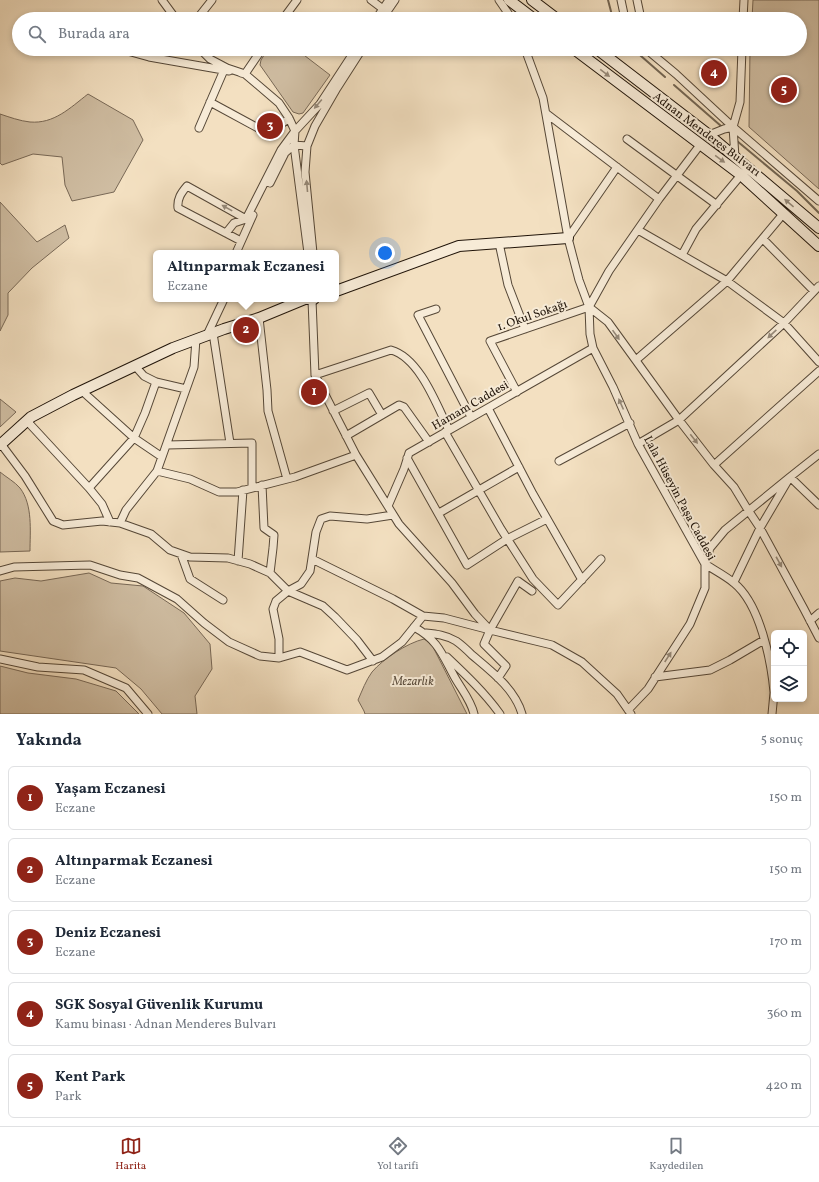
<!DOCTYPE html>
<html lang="tr">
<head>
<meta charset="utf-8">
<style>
	:root { --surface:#fff; --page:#f6f6f7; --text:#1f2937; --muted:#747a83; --line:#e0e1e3; --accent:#8f2418 }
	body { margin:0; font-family:Vollkorn,serif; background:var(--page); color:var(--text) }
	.controls { position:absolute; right:12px; bottom:12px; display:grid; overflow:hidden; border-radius:6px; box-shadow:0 2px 6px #0003 }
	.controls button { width:36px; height:36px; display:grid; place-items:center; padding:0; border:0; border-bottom:1px solid var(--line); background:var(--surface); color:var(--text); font:20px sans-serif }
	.you { position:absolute; left:385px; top:253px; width:14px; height:14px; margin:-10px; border:3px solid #fff; border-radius:50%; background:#1a73e8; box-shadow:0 0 0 6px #1a73e833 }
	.badge { display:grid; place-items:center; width:26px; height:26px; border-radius:50%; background:var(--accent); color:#fff; font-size:13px; font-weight:700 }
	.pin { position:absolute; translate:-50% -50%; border:2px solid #fff; box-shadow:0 1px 4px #0006 }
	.popup { position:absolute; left:153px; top:250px; width:186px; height:52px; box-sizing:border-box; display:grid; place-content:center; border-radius:6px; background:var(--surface); filter:drop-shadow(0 1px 3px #0005); font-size:13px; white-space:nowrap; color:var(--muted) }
	.popup b { font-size:15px; color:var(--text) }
	.popup::after { content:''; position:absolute; left:50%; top:100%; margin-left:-8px; border:8px solid transparent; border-top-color:var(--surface) }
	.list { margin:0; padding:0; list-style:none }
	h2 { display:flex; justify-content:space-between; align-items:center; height:52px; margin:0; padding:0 16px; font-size:17px }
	h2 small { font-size:13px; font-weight:400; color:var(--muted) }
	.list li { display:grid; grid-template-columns:26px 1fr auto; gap:12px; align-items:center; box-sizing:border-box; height:64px; margin:0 8px 8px; padding:0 8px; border:1px solid var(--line); border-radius:6px }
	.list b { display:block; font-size:15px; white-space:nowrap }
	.list p { margin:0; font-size:13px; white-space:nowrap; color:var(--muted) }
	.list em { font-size:13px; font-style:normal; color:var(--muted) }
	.icon { flex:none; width:22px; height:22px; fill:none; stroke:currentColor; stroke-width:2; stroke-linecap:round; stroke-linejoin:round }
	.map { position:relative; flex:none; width:819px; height:714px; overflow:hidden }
	.search { position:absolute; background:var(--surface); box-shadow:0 2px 6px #0003; left:12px; right:12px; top:12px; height:44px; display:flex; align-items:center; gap:10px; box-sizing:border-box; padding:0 14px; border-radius:22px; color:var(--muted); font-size:15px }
	.sheet { height:412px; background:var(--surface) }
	nav { display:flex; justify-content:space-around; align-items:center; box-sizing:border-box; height:56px; border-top:1px solid var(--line); background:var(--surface); font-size:11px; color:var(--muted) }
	nav a { display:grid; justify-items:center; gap:2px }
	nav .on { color:var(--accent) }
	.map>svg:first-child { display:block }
	.green { fill:#cfbda2; stroke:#786856 }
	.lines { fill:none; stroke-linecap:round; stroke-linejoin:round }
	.stream { stroke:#736552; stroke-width:2 }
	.street-casing { stroke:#554737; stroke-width:9 }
	.secondary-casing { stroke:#201409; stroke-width:12 }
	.street { stroke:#f7ebd7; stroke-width:7 }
	.secondary { stroke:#f7ebd7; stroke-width:10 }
	.oneway { fill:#968a7a }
	.labels { text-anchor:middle; stroke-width:4; stroke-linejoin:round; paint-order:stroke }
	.street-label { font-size:12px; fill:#201409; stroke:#f7ebd7 }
	.park-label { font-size:12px; font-style:italic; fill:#5d4f3f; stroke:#f7ebd7 }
</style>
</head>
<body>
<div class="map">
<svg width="819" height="714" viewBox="0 0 819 714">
	<rect width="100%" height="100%" fill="#f3e0c1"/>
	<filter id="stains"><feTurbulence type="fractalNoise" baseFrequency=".005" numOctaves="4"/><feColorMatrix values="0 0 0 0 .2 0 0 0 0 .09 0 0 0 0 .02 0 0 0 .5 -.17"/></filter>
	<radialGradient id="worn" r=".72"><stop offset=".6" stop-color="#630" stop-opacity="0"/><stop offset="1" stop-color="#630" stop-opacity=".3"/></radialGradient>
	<path class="green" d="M753 0H819V189L749 127 750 49H800V19H752Z
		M268 49H296L330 75 303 113 299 114 293 112 260 65 261 60Z
		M88 94 133 120 143 140 114 192 72 201 65 185 62 157 33 154 2 165 0 163V114C9 117 20 121 30 122 54 124 70 108 88 94Z
		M0 202 37 242 65 225 69 238 32 268 8 293V315L0 331Z
		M0 399 16 412 0 427Z
		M0 472C6 477 15 482 20 488 33 505 30 531 30 551L0 552Z
		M89 573 111 583 143 586 184 613 210 644 212 669 195 696 197 714H162L141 689 116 668 0 651V581L15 578 41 581Z
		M424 639 431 643 467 714H365L364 711 358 700C362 691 366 680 372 672 383 659 407 643 424 639Z
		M0 666 28 673 76 679 116 691 139 714H0Z"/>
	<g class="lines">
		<path class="stream" d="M608 0 613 19
			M633 49 665 77
			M674 85 721 126
			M737 141 797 191 819 213"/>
		<defs>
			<path id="street" d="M162 0 176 19
				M371 0 383 9
				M499 0 512 19
				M621 0 625 19
				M637 0 641 19
				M197 19 212 0
				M283 19 297 0
				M376 19 389 0
				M382 19 395 0
				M743 19 744 0
				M120 49 149 57 229 71
				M200 49 210 59 227 68 245 74 279 103 289 118 295 131 294 145 308 253
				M525 49 543 98 568 238 579 280 589 307 608 322 679 420 714 465 734 487 748 510 760 528 804 609 819 638
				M646 49 676 74 733 127 819 201
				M241 73 245 74 262 49
				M210 102 269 134 289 118
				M547 114 659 199
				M199 128 224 70
				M709 135 724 129 733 127
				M627 139 717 205
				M735 157 733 127 740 102 742 49
				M270 183 285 153 294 145 307 146
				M638 230 727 281 784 323 819 362
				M226 233 234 223 246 219 248 220
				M568 238 617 167
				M763 239 814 291
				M241 241 178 208C177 199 181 193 187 186L246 219 281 150 295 131 320 104 356 49
				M499 243 508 285 525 329
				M236 253 253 215
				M313 253 305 172 307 146 315 126 337 88 362 49
				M682 255 696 229 741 175
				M312 300 315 375 356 455 399 524 452 583 475 614 490 630 552 645 582 662 617 694 631 714
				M589 307 590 334 593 348 613 387 638 444 705 564V588L690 624 648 689 628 710
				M589 307 609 271 659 199 700 145
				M436 309 418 315 471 417
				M259 318 267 390 268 411 287 479
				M213 333 230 443
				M207 335 224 299
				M636 360 727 281 784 213
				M135 366 144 376 156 382 186 389
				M315 375 391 350C420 358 437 406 449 430
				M82 391 134 438 162 457
				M517 392 490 341 589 307
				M488 408 533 494 582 580
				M333 411 369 393 382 415
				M27 421 89 488 102 504 110 522
				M445 432 501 529 533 579 558 605 601 559
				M346 436 399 405 404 407 429 442
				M1 444 25 476 53 521 63 525 102 521 120 523 151 534 170 550 190 557 228 558 250 564 270 573 288 591 323 606 335 617 357 640 373 661
				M638 444 679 420 784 323 819 286
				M167 445 252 443V488
				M407 458 467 565 507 539 547 519
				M559 461 630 423
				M714 465 819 371
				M157 471 190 479 219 492H237L295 477 356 455
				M262 485 264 528 274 535 273 548 270 573
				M89 488 134 438 145 413 156 382
				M388 506 404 469 409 453 593 348
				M439 513 519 467
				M120 523 126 510 157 471 194 367 196 339
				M181 554 190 579 223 600
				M312 559 393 599 423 616
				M238 561 243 490
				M0 571 14 567 90 565 120 575 138 578 177 599 204 623 229 642 260 656 279 658 300 652 347 670 382 657 402 642 423 616 444 618 490 630
				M734 582 760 528 790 477 819 454
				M810 621 819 613
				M414 627C438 640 442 654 454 676 461 689 471 700 474 714
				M426 633C436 634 446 635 456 641 462 645 467 650 472 655 491 671 515 689 522 714
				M447 657C466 675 485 693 500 714
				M279 658V639L273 609 276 601 288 591 301 584 310 571 316 532 321 519 330 516 367 519 393 515
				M0 659 38 667 84 670 126 688 148 714
				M655 677 710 670 730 660 764 640
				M498 678 506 666 484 644 490 630 518 581 532 591
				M774 692C771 660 760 604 734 583 726 576 714 570 705 564L710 548 725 530 790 477 819 505
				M772 714 774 693"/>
			<path id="secondary" d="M509 0 534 19
				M532 0 557 19
				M574 49 741 175 819 246
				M597 49 709 135 819 228
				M336 291 459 246 568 238
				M0 445 31 417 73 395 173 348 224 329 259 318 305 299H314"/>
		</defs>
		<use href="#street" class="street-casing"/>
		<use href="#secondary" class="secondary-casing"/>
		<use href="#street" class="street"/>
		<use href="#secondary" class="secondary"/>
	</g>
	<defs><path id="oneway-solid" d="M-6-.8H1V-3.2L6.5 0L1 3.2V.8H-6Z"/></defs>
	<g class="oneway">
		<use href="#oneway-solid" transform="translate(605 73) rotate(37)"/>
		<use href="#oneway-solid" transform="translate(318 104) rotate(130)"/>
		<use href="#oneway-solid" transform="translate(720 159) rotate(36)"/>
		<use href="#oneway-solid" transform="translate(307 186) rotate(-95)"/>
		<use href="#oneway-solid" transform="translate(789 203) rotate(-140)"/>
		<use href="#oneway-solid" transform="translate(227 208) rotate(-151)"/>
		<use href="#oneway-solid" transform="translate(772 334) rotate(137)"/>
		<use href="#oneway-solid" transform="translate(616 335) rotate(55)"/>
		<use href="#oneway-solid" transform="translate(621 404) rotate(-114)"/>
		<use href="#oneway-solid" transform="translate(694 439) rotate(52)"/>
		<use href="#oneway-solid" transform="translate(779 562) rotate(61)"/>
		<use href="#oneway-solid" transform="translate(668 657) rotate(-57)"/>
	</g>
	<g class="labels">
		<g class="street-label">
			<text transform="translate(707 134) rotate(37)" y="4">Adnan Menderes Bulvarı</text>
			<text transform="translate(532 315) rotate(-19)" y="4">1. Okul Sokağı</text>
			<text transform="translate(470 405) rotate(-30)" y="4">Hamam Caddesi</text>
			<text transform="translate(680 498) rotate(62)" y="4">Lala Hüseyin Paşa Caddesi</text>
		</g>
		<g class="park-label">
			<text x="413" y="685">Mezarlık</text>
		</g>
	</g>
	<rect width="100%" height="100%" filter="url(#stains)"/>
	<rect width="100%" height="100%" fill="url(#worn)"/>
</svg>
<div class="controls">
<button><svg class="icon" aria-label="locate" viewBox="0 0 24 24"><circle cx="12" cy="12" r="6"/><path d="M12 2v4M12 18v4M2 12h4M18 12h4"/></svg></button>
<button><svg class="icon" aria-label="layers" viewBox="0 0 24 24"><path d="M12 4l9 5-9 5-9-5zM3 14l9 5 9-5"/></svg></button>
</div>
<div class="you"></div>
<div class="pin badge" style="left:314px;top:392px">1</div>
<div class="pin badge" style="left:246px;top:330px">2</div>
<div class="popup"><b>Altınparmak Eczanesi</b>Eczane</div>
<div class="pin badge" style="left:270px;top:126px">3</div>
<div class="pin badge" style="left:714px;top:73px">4</div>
<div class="pin badge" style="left:784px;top:90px">5</div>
<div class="search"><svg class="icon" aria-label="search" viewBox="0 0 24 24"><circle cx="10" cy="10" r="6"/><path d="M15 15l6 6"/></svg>Burada ara</div>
</div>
<section class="sheet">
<h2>Yakında<small>5 sonuç</small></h2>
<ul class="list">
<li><span class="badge">1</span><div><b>Yaşam Eczanesi</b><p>Eczane</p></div><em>150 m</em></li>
<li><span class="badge">2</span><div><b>Altınparmak Eczanesi</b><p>Eczane</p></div><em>150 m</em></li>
<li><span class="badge">3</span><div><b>Deniz Eczanesi</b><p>Eczane</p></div><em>170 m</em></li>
<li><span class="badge">4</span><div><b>SGK Sosyal Güvenlik Kurumu</b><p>Kamu binası · Adnan Menderes Bulvarı</p></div><em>360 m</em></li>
<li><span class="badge">5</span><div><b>Kent Park</b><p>Park</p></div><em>420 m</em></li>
</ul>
</section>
<nav>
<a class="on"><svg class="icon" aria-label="map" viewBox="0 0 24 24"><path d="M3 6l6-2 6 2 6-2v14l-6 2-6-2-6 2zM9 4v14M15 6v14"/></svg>Harita</a>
<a><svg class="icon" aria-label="directions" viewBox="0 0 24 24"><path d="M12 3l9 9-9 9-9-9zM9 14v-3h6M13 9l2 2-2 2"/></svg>Yol tarifi</a>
<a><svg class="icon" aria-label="saved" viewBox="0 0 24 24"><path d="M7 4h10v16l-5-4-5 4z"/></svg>Kaydedilen</a>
</nav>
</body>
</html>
